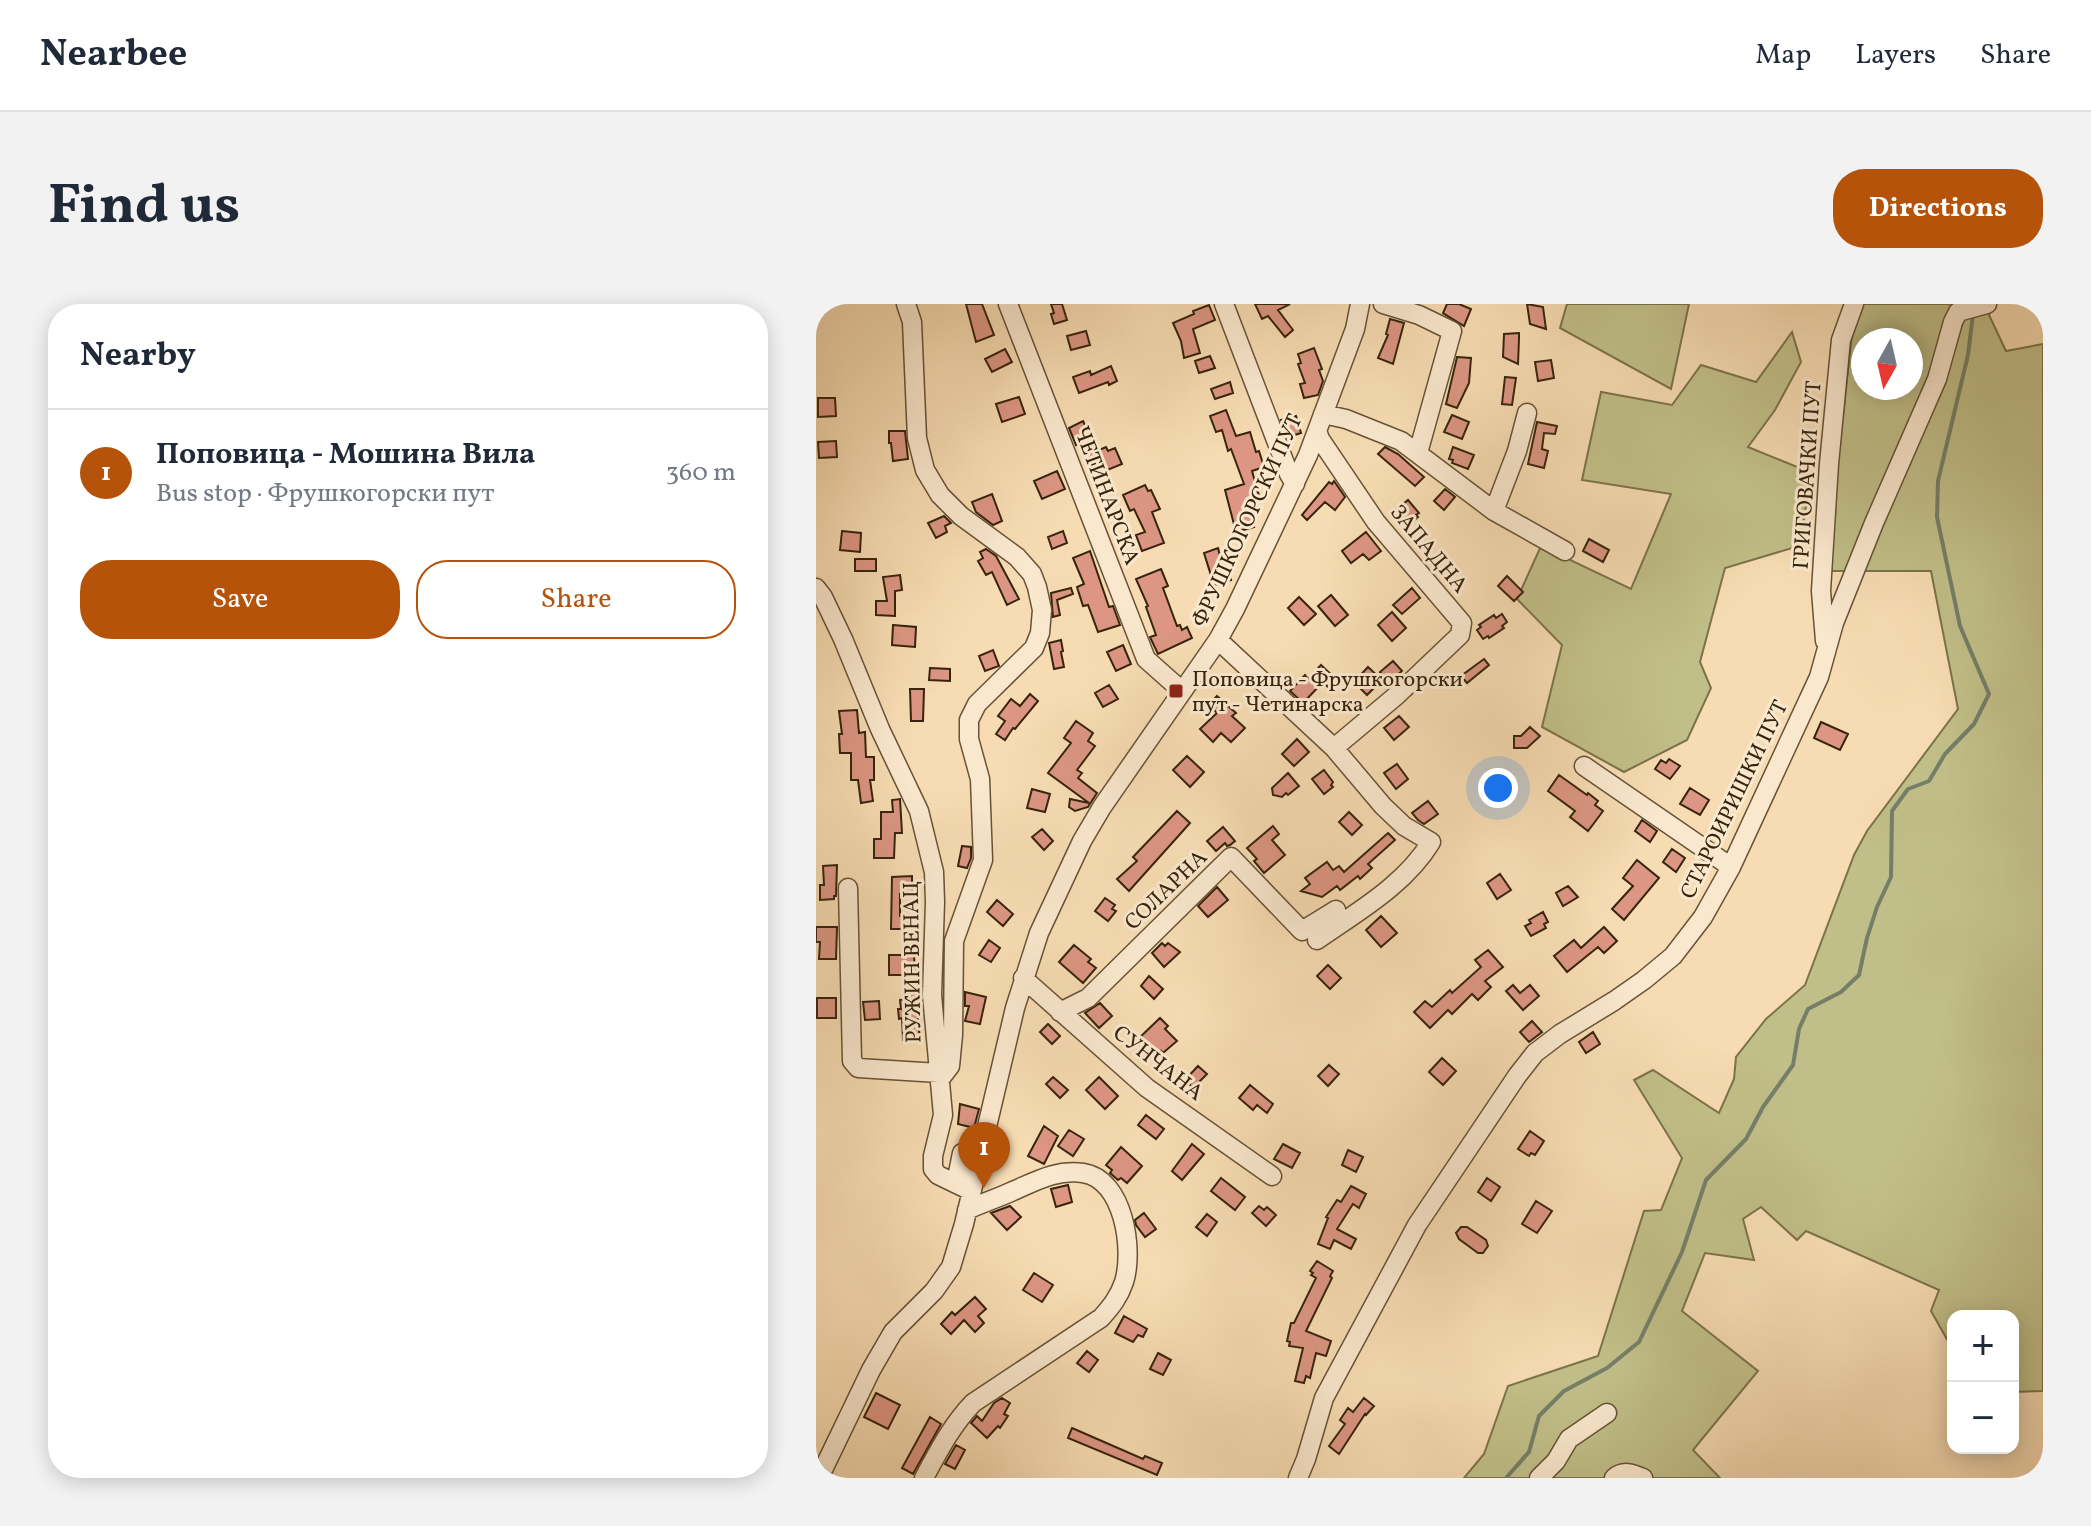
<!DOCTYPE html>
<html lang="en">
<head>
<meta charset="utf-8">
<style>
	:root { --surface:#fff; --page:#f2f2f3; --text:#1f2937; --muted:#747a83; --line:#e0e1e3; --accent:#b45309 }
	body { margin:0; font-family:Vollkorn,serif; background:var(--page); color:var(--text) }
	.controls { position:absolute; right:24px; bottom:24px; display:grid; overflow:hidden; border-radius:16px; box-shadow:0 4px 20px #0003 }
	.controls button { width:72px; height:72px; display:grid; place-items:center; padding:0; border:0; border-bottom:2px solid var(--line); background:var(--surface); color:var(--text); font:40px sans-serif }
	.compass { position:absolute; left:1035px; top:24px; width:72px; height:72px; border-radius:50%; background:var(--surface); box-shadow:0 4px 20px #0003; rotate:188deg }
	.you { position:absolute; left:682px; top:484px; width:28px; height:28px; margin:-20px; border:6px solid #fff; border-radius:50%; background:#1a73e8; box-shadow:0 0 0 12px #1a73e833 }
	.badge { display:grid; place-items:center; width:52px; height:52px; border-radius:50%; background:var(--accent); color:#fff; font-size:26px; font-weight:700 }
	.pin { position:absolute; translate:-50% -66px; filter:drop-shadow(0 2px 4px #0008) }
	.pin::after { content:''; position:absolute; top:42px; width:28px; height:24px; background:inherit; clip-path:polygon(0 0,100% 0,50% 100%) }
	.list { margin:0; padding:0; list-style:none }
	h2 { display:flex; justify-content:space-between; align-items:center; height:104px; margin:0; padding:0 32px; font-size:34px }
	h2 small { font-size:26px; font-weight:400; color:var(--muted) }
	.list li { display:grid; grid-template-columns:52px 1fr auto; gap:24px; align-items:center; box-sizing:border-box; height:128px; padding:0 32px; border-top:2px solid var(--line) }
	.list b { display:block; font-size:30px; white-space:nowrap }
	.list p { margin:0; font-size:26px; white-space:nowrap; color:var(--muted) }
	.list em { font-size:26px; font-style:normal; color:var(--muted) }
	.actions { display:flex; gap:16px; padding:24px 32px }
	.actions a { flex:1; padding:18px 0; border:2px solid var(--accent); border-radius:32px; text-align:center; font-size:28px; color:var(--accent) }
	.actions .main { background:var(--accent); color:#fff }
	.map { position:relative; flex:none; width:1227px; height:1174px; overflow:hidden; border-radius:32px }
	header { display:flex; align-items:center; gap:48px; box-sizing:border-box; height:112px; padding:0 40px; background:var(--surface); border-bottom:2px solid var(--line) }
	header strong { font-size:38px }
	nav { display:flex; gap:44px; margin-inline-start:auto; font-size:28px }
	.intro { display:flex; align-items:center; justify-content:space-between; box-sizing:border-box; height:192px; padding:0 48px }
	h1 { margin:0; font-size:56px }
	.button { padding:20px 36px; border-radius:32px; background:var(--accent); color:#fff; font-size:28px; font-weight:700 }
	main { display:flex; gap:48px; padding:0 48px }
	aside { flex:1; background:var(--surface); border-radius:32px; box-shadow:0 4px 20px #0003 }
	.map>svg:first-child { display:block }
	.green { fill:#c1bf89; stroke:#7c724a; stroke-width:2; fill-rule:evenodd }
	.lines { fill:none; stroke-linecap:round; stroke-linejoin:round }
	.stream { stroke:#757f68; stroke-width:4 }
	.building { fill:#dc9683; stroke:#37240c; stroke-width:2 }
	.minor-casing { stroke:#675236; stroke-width:21 }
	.minor { stroke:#fae8ce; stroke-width:18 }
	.poi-dot { fill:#8f2418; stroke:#fae8ce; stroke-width:3 }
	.labels { text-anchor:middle; stroke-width:6; stroke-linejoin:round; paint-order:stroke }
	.street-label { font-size:22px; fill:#37240c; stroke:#fae8ce }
	.poi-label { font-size:22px; fill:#37240c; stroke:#fae8ce; text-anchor:start }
</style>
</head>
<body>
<header>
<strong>Nearbee</strong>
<nav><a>Map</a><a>Layers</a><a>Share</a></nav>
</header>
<div class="intro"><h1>Find us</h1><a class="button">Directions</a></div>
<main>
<aside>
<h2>Nearby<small></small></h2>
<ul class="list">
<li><span class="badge">1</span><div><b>Поповица - Мошина Вила</b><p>Bus stop · Фрушкогорски пут</p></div><em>360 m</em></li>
</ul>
<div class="actions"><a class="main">Save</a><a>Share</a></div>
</aside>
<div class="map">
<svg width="1227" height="1174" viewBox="0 0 1227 1174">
	<rect width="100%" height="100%" fill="#f7dcb3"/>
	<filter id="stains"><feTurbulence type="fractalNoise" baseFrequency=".0025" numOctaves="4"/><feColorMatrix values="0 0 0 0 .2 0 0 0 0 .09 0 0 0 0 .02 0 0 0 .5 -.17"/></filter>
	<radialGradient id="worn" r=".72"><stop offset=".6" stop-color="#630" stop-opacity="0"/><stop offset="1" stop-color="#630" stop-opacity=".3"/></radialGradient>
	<path class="green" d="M751 0H873L855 85 744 24Z
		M1045 0H1177L1173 11 1190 47 1227 40V1087L1197 1088V1012H1137V1046L1115 1007 1123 986 990 927 981 936 945 903 927 915 938 956 889 949 866 1007 942 1067 877 1146 904 1174H648L668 1150 692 1082 782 1052 828 907 845 906 866 854 818 776 837 766 903 809 918 775 920 753 950 715 989 681 1038 551 1051 527 1142 405 1115 267H1014L1018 195 1036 30ZM1047 36H1095V84H1047Z
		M976 28 985 58 959 106 932 143 996 169 983 242 909 264 884 358 895 384 871 436 808 468 726 423 746 341 701 295 725 242 815 285 855 190 766 176 785 88 856 101 885 61 940 78Z"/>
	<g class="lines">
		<path class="stream" d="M690 1174 713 1148 723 1112 748 1087 791 1064 823 1038 866 948 890 876 930 835 947 803 977 761 983 725 992 705 1025 688 1043 671 1051 634 1061 603 1075 573 1076 507 1092 485 1113 477 1129 450 1158 420 1173 390 1144 322 1121 213 1122 177 1152 51 1157 10"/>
	</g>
	<path class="building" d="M150 0H166L178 31 160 38Z
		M235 0H246L251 16 238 20 235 10 238 9Z
		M439 0H474L462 6 477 26 469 33 452 12 446 15Z
		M631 0H643L655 5 648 22 627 9Z
		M711 0 727 3 730 25 714 20Z
		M393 1 399 16 377 25 384 49 368 54 365 37 357 19 378 10 377 7Z
		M574 15 588 19 577 60 562 54 572 31 570 30Z
		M270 27 274 41 255 46 251 32Z
		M703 29V35L702 60 687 53 688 30Z
		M498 44 506 65 503 66 507 77 502 91 488 94 484 80 489 79 482 60 485 59 482 50Z
		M189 45 196 58 176 68 169 55Z
		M394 52 399 64 383 69 379 57Z
		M641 53 655 54 653 79 641 104 630 100Z
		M735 56 738 74 722 77 719 58Z
		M295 62 301 77 293 81 292 78 263 89 257 73 274 67 275 71Z
		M689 73 700 74 696 101 686 100Z
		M414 78 417 89 399 95 395 85Z
		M203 93 209 110 186 118 180 100Z
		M2 94H19L20 112 2 113Z
		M410 106 420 132 434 128 440 148 443 147 448 163 436 167 444 195 435 198 440 217 436 218 438 223 420 228 409 186 428 180 415 145 412 147 406 126 400 128 394 112Z
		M636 111 653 118 646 135 628 128Z
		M480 112 485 129 472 133 465 116Z
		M267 117 281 147 290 143 292 147 299 144 306 160 284 169 280 159 276 161 266 138 260 141 253 124Z
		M721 118 741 122 739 130 728 129 726 145 732 147 728 164 712 160Z
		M73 127H89L92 155 77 157 75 139H73Z
		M20 137 21 153 3 154 2 138Z
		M569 143 582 150 608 173 599 182 562 150Z
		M637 143 658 151 652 165 636 159 637 156 633 155Z
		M241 167 249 185 226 195 218 177Z
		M518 177 529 193 519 206 509 198 491 216 486 211 513 178 516 180Z
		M329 181 332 187 335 186 344 205 336 208 348 239 326 247 320 231 329 228 318 205 314 207 307 191Z
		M629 185 639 193 628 206 618 197Z
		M176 190 186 217 177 221 160 208 156 198Z
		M592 196 603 209 600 211 602 213 595 219 593 217 591 218 581 205Z
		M128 212 135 219 129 222 131 228 120 234 112 219Z
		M26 227 45 229 44 248 24 246Z
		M247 227 251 239 236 245 232 233Z
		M550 228 565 247 553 256 547 250 535 259 526 247Z
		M773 235 793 246 787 258 767 247Z
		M402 244 404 252 407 251 415 276 398 281 388 249Z
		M170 245 180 252 203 295 191 301 176 268 170 271 162 257 167 254 164 248Z
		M274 247 293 303 297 302 304 321 282 328 272 301 267 302 261 283 268 280 257 254Z
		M39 255H60V267H39Z
		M345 265 352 282 347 284 361 322 364 321 366 326 371 323 376 334 342 350 334 333 340 331 330 303 332 302 320 275Z
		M84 271 86 286 79 287V312L60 311V297H71L67 273Z
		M691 272 707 288 698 297 682 282Z
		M255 284 257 290 241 296 244 311 237 313 235 289Z
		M596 284 604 294 586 310 577 301Z
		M515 291 532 311 519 322 502 302Z
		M483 293 500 310 488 321 472 304Z
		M576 308 590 324 576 337 562 321Z
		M686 310 691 318 686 322 688 324 673 334 672 332 667 335 661 326 665 323 663 321 678 311 680 314Z
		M77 321 100 323 99 343 76 341Z
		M245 336 247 347 245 348 248 363 238 365 233 339Z
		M307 341 315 360 300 367 291 348Z
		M177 346 183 362 169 367 163 352Z
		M668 355 673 361 651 379 645 372Z
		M577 357 586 367 573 378 564 368Z
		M505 361 524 379 516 387 507 378 487 399 474 387 489 371 492 375Z
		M552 363 566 376 551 391 538 378Z
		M114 364 134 365V377L113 376Z
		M293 381 302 395 287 403 279 389Z
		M94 385H108L107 417H95Z
		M214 390 222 397 199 425 197 424 189 436 180 430 189 417 182 412 195 395 204 402Z
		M401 392 420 409 416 412 429 424 415 438 405 429 397 438 384 425 401 409 393 401Z
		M41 406 43 429 49 428 50 453H58V476H54L57 497 45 499 42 476H35V449H24L23 430H26L23 407Z
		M583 412 593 423 578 436 568 424Z
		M260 417 277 429 272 437 279 442 261 466 266 469 262 474 281 489 272 503 259 507 253 503 254 495 273 499 232 469 255 439 248 434Z
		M1005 418 1032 430 1024 446 998 434Z
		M714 423 724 432 711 444H698V432H705Z
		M481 435 493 448 478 462 466 450Z
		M371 452 388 468 374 483 357 466Z
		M853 455 864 462 854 475 839 465 845 456 850 459Z
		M581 460 592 475 580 485 568 469Z
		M508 466 517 478 515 481 517 483 508 490 496 475Z
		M472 469 483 482 472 491 470 489 466 493 457 491 456 484Z
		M743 471 771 491 772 489 782 497 779 501 787 507 772 527 754 513 759 507 732 487Z
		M874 484 893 496 884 511 864 500Z
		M216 485 234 490 229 508 211 504Z
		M84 495 86 529H79L78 554H58V535H65V508H77L76 496Z
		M612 497 622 510 608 520 602 516 596 509Z
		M361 507 374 519 313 587 301 575 321 557 317 553Z
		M533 508 546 521 536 531 523 518Z
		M826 516 841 527 834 538 819 527Z
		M457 522 463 530 456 536 469 551 448 569 438 557 441 555 431 544Z
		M407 523 419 537 414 541 411 542 409 539 400 547 391 537Z
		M226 525 237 537 228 546 216 533Z
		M572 529 579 536 552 560 556 564 544 575 542 572 524 586 521 582 506 593 485 587 494 580 489 574 511 558 517 566 523 562 528 568Z
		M146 542 155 543V554L151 564 142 562Z
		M856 545 869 554 860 568 847 558Z
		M821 556 843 574 808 616 796 605 817 582 807 574Z
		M21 561 20 592H18V595L4 596V581H8L7 562Z
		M684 570 695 586 681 595 671 579Z
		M96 572V590H84V612H91V625H75L76 573Z
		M752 582 762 593 747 602 740 589Z
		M401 583 412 596 392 613 382 602Z
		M289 594 299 601 296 605 300 607 292 617 279 607Z
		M181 596 197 610 187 622 171 608Z
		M727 608 732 618 728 620 730 624 715 632 709 622 715 619 713 616Z
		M565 612 581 629 565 643 550 626Z
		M0 623H21L20 655H3L4 638H0Z
		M788 623 801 637 788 649 782 643 751 668 738 652 758 636 765 644Z
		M173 636 184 644 175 658 163 651Z
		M346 639 349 642 352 639 364 648 348 663 336 649Z
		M258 641 275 655 272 658 280 664 267 679 243 658Z
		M672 646 687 663 669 677 675 683 662 696 656 690 636 710 632 706 614 724 598 708 609 697 616 703 634 686 636 689 665 663 659 656Z
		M73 651H98L99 670H97L104 735 87 736 86 714 83 715 82 705H85L84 696 89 695 87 671H73Z
		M512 661 525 674 514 685 501 672Z
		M333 672 347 685 338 695 325 682Z
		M697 681 704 689 714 681 723 692 707 706 690 687Z
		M149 688 170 693 164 720 149 717 153 702H149Z
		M1 694H20V714H1Z
		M63 697 64 715 49 716 47 698Z
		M284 699 296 712 283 724 269 709Z
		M344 714 352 722 349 725 361 737 347 749 345 747 337 755 320 737Z
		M716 717 726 728 713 738 704 728Z
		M232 720 244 732 236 740 224 728Z
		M777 728 784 740 770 749 763 738Z
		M626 754 640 767 627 781 613 768Z
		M513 761 523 770 512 782 502 772Z
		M382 762 391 770 377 784 369 776Z
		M237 773 252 786 244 794 230 780Z
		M283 773 302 792 289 805 270 786Z
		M434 781 457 800 451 809 441 801 437 806 423 794Z
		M144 800 163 805 158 824 142 820Z
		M330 811 348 825 340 835 322 821Z
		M228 822 242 832 228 860 212 852Z
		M253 826 268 835 257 852 242 842Z
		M714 827 728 837 719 851 715 849 713 852 702 845Z
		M376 840 388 850 366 876 356 867Z
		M467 840 484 849 476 864 458 855Z
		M305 843 326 862 311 879 305 874 302 876 294 869 296 866 290 861Z
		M532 846 547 853 540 868 526 861Z
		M405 874 429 893 419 906 395 887Z
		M671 874 684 883 675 897 662 888Z
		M252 881 256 898 240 903 235 885Z
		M535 882 550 890 543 904 537 900 521 925 540 935 535 945 518 936 514 945 502 940 512 914 510 913 521 896 525 898Z
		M720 897 736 907 721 929 706 920Z
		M194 902 205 913 191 926 175 909Z
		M443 902 448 906 451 903 460 911 450 922 436 909Z
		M328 909 340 925 329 933 320 921 319 916Z
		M391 910 401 918 391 932 380 923Z
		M645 923H651L670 936 672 942 667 949H662L643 935 640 929Z
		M501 957 517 967 514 972 516 974 490 1027 515 1037 510 1052 500 1049 494 1074 490 1072 488 1079 479 1077 487 1044 473 1042 474 1038 471 1037 475 1019H478L500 974 495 971 497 969 494 967Z
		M218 969 237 981 226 998 207 986Z
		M159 993 170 1005 162 1012 168 1019 159 1028 148 1016 135 1030 125 1020 136 1008 139 1011Z
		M308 1012 331 1025 327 1033 322 1031 317 1038 299 1029Z
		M271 1047 282 1056 273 1068 261 1059Z
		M342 1049 355 1056 347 1071 334 1065Z
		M60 1089 84 1101 72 1125 48 1113Z
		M186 1094 194 1099 188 1110 192 1112 184 1124 182 1122 171 1134 155 1119 161 1112 166 1117 178 1099Z
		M548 1094 558 1102 550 1111 549 1110 523 1150 513 1142 529 1120 524 1116 532 1104 537 1108Z
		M114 1113 125 1120 97 1170 86 1164Z
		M256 1124 327 1155 329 1152 346 1159 341 1171 252 1134Z
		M140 1141 149 1146 139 1165 129 1160Z"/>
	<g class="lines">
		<defs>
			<path id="minor" d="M90 0 96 18 101 134 109 166 124 191 145 212 201 253 216 270 221 283 226 306 224 329 218 344 161 400 153 416V435L164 475 167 556 138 637 137 731 134 762 124 775
				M192 0 330 355 366 387
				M408 0 473 170 479 180
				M567 0 603 11 636 27 602 149
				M507 110 530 115 585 137 678 207 749 247
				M501 127 504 135 560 218 646 319 644 331 581 391 518 444
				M678 207 701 147 711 109
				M0 284 7 293 27 335 64 425 103 507 118 568 119 598 116 691 127 811 117 852V865L122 871 155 887
				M402 336 518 444 567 502 588 522 615 538C589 581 541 608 501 636
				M1009 337 1005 287 1013 160 1025 36 1038 0
				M768 462 915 563
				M32 584 36 757 42 764 123 769
				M207 674 331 784 456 872
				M244 708 272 694 415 553 486 627 520 606
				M140 879 146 849 164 851
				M3 1174 55 1066 77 1028 118 987 135 963 148 920 199 704 223 629 266 537 286 503 402 336 419 305 492 151 539 25 544 0
				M108 1174C123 1146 136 1121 157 1099L285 1014C295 1003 303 993 308 978 318 946 308 875 267 869 241 865 220 877 197 887 182 894 166 899 151 906
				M482 1174 490 1155 508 1094 601 921 701 772 719 749 744 730 798 697 828 676 857 652 887 613 915 563 1003 373 1018 319 1058 219 1121 75 1137 18 1142 8 1171 0
				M723 1174 740 1157 753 1135 791 1109
				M798 1174C807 1166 816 1169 827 1174"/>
		</defs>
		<use href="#minor" class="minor-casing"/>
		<use href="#minor" class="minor"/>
	</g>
	<rect class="poi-dot" x="352" y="379" width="16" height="16" rx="4"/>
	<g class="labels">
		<g class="street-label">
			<text transform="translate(990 171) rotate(-86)" y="8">ГРИГОВАЧКИ ПУТ</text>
			<text transform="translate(292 191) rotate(69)" y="8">ЧЕТИНАРСКА</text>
			<text transform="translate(430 216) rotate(-65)" y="8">ФРУШКОГОРСКИ ПУТ</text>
			<text transform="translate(614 244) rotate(50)" y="8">ЗАПАДНА</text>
			<text transform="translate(917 495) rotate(-64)" y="8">СТАРОИРИШКИ ПУТ</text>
			<text transform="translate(349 585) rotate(-44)" y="8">СОЛАРНА</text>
			<text transform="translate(95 658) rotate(-91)" y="8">РУЖИН ВЕНАЦ</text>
			<text transform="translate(343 758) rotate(38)" y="8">СУНЧАНА</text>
		</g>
		<g class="poi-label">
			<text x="376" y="382">Поповица - Фрушкогорски<tspan x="376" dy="25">пут - Четинарска</tspan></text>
		</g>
	</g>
	<rect width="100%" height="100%" filter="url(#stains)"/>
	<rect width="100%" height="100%" fill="url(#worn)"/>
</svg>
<div class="controls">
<button>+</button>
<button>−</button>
</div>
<svg class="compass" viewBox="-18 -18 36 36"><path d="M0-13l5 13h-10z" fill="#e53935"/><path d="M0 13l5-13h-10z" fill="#747a83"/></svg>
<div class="you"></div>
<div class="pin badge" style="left:168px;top:884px">1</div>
</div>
</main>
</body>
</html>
